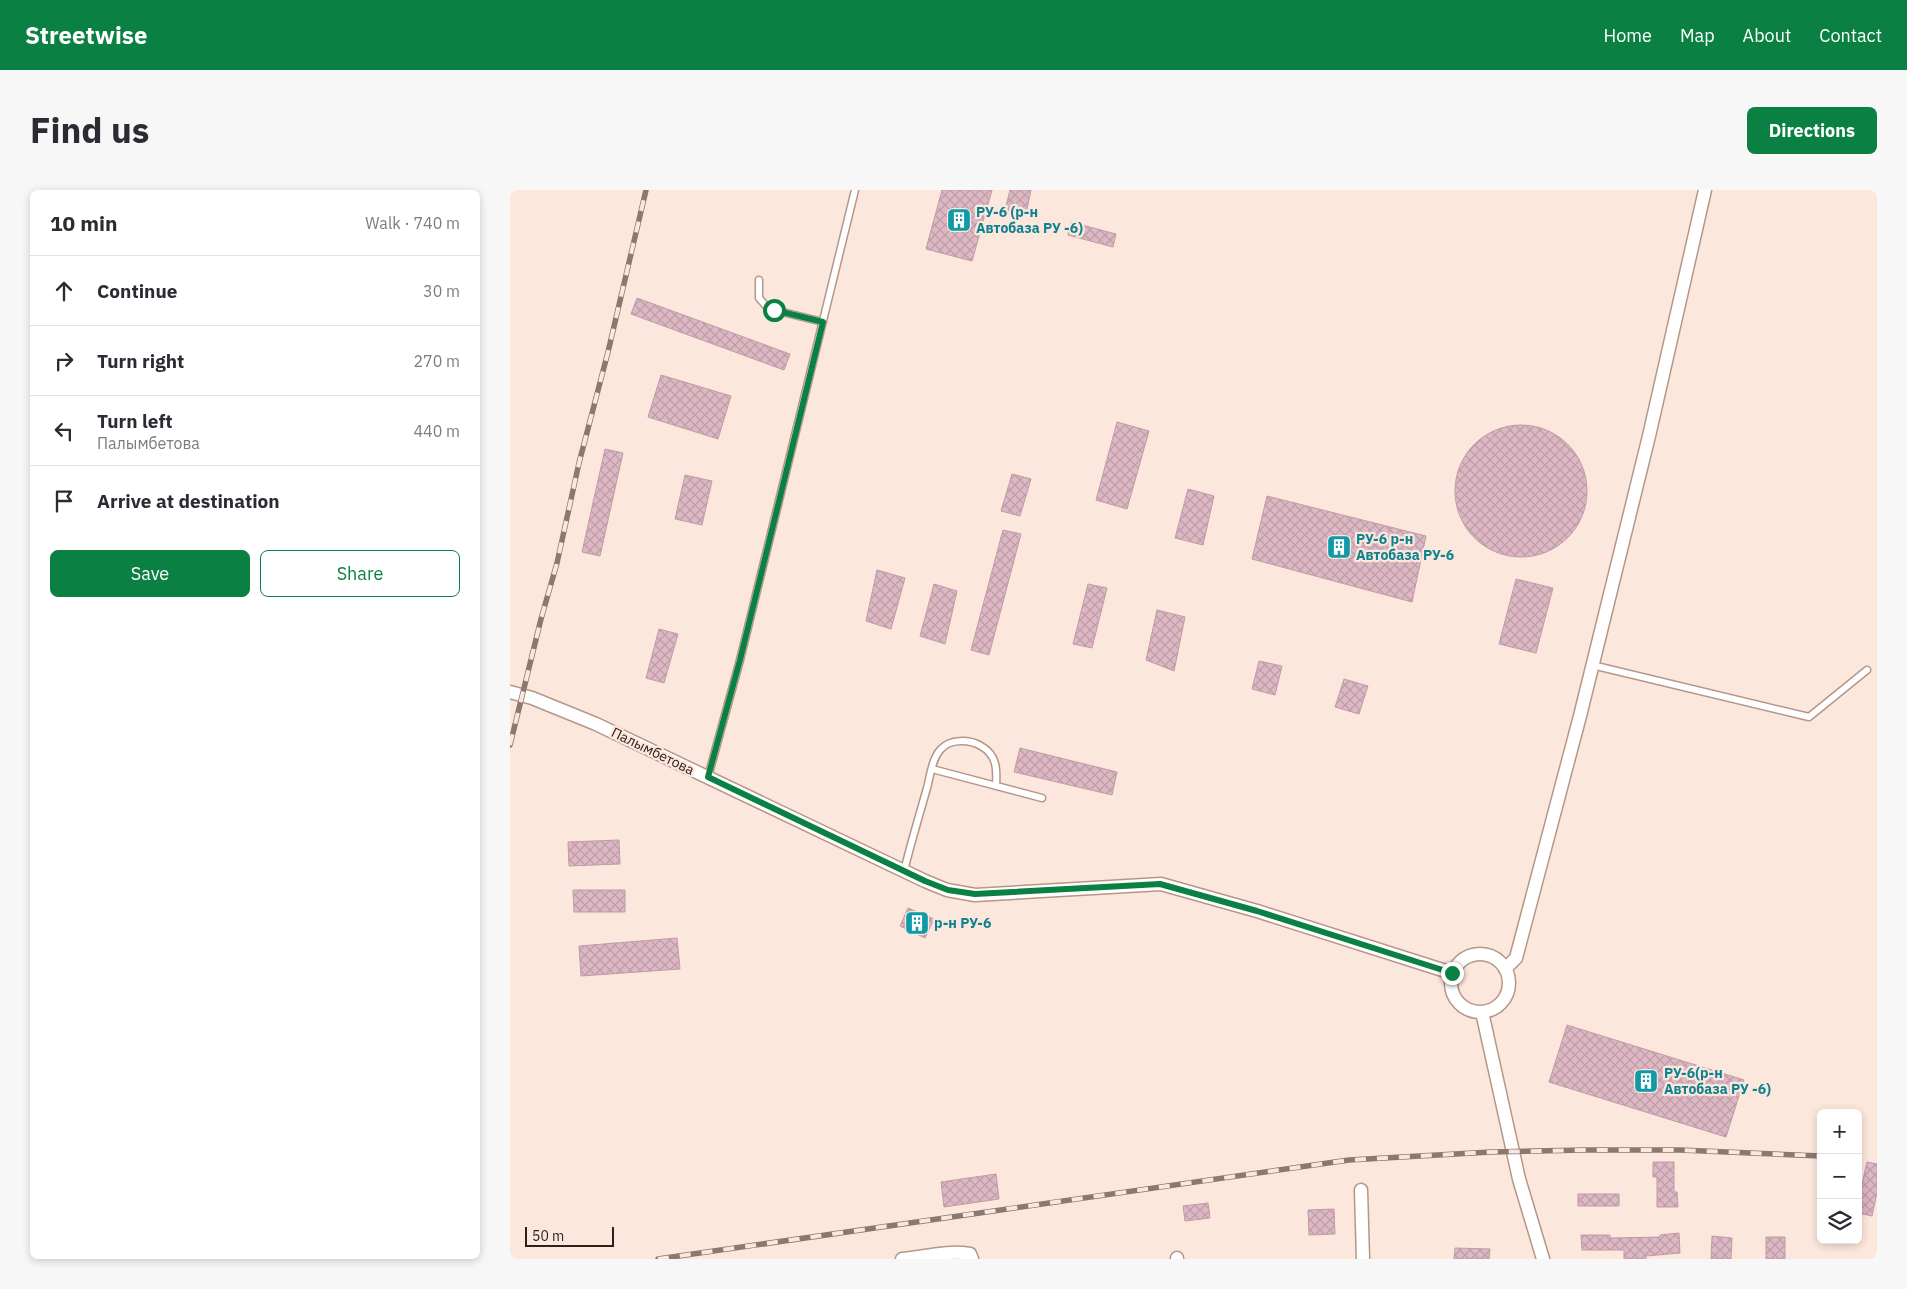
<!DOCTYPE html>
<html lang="en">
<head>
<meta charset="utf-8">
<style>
	:root { --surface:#fff; --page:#f7f7f7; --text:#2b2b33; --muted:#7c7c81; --line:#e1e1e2; --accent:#0b8043 }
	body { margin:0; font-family:"IBM Plex Sans",sans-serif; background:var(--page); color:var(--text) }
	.controls { position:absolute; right:15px; bottom:15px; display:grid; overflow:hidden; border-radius:8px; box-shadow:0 2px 8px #0003 }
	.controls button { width:45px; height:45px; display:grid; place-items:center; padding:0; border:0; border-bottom:1px solid var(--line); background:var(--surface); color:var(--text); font:25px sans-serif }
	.scale { position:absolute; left:15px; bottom:12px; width:89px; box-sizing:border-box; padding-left:5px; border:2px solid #2e211b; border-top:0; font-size:14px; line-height:18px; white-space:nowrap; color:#2e211b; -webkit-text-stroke:4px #fce7dc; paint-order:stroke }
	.stop { position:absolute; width:15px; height:15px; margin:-11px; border:4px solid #0b8043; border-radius:50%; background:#fff }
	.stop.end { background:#0b8043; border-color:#fff; box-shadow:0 1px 5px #0008 }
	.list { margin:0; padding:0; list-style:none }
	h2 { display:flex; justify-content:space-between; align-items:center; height:65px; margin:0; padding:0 20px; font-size:21px }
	h2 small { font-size:16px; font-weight:400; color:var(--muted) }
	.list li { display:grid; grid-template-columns:32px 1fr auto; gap:15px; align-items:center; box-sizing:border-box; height:70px; padding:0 20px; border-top:1px solid var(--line) }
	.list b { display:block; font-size:19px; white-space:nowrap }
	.list p { margin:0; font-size:16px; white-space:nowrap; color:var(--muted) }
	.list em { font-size:16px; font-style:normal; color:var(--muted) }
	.actions { display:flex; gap:10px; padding:15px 20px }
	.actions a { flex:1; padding:11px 0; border:1px solid var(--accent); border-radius:8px; text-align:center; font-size:18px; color:var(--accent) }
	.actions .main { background:var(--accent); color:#fff }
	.icon { flex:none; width:28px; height:28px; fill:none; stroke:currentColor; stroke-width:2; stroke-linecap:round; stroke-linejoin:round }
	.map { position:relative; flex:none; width:1367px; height:1069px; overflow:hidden; border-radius:8px }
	header { display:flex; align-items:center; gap:30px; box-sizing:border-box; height:70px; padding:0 25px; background:var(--accent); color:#fff }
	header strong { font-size:24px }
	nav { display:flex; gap:28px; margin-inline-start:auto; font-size:18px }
	.intro { display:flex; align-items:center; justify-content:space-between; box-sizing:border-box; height:120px; padding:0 30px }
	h1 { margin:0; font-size:35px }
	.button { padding:12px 22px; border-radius:8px; background:var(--accent); color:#fff; font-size:18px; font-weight:700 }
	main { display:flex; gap:30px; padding:0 30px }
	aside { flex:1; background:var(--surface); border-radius:8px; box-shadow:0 2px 8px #0003 }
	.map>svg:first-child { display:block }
	.building { fill:url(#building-cross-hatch); stroke:#c09ba6 }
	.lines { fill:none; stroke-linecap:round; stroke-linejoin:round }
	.service-casing { stroke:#b69686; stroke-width:9 }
	.minor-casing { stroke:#b69686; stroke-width:15 }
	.service { stroke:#fff; stroke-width:6 }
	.minor { stroke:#fff; stroke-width:12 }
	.rail-casing { stroke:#897970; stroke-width:5.5 }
	.rail { stroke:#fce7dc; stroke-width:4; stroke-dasharray:11; stroke-linecap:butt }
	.route { stroke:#0b8043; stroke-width:6 }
	.labels { text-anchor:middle; stroke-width:4.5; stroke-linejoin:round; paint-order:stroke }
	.culture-label { font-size:14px; font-weight:bold; fill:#0d838f; stroke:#fce7dc; text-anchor:start }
	.street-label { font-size:14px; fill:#2e211b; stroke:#fce7dc }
</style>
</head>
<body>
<header>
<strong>Streetwise</strong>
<nav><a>Home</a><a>Map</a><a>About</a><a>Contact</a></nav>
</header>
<div class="intro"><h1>Find us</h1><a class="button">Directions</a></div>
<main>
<aside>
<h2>10 min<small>Walk · 740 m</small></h2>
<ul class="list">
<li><svg class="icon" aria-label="ahead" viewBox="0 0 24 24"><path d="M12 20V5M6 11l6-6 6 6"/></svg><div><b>Continue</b></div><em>30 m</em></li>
<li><svg class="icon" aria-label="right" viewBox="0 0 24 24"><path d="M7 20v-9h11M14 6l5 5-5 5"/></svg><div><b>Turn right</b></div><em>270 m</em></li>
<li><svg class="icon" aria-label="left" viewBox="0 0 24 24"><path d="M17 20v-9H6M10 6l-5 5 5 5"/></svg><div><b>Turn left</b><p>Палымбетова</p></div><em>440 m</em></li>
<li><svg class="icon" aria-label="arrive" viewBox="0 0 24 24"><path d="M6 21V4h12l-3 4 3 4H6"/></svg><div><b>Arrive at destination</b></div></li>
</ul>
<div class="actions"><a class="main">Save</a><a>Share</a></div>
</aside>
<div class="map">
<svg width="1367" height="1069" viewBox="0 0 1367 1069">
	<defs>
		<pattern id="building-cross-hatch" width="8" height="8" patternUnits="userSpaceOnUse" patternTransform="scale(1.25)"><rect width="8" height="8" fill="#ddb7c3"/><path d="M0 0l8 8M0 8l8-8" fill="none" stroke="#be9da7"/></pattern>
	</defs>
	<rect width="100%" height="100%" fill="#fce7dc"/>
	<path class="building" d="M432 0H482L462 71 416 59Z
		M500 0H521L516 24 495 20Z
		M561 32 606 44 603 57 558 45Z
		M127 108 280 164 274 180 121 124Z
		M151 185 221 206 208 249 138 227Z
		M607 232 639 241 617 319 586 310Z
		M945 301a66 66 0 1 1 132 0a66 66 0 1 1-132 0Z
		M95 259 113 263 90 366 72 362Z
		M502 284 521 289 510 326 491 321Z
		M175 285 202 291 192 335 165 329Z
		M678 299 704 306 693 355 665 348Z
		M757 306 916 346 902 412 742 369Z
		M493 340 511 344 479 465 461 460Z
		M367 380 395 388 381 439 356 431Z
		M1006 389 1043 398 1026 463 989 454Z
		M424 394 447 401 435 454 410 446Z
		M578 394 597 398 582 458 563 454Z
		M647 420 675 427 664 481 636 470Z
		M149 439 168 444 154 493 136 488Z
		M749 471 772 476 765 505 742 499Z
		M834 489 858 496 849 524 825 517Z
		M510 558 607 582 602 605 504 582Z
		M109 650 110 674 59 676 58 652Z
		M63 700H115V722H64Z
		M398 718 424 729 415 748 390 736Z
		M167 748 170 779 71 786 69 756Z
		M1057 835 1234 890 1216 947 1039 892Z
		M1143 972H1164V1002H1167L1168 1017H1147V987H1143Z
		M1357 972 1367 974V1003L1362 1026 1348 1023V1011Z
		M486 984 489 1009 434 1017 431 992Z
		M1068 1004H1109V1016H1068Z
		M698 1013 700 1028 675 1031 673 1016Z
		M824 1019 825 1044 799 1045 798 1020Z
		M1169 1043 1170 1063 1136 1066V1069H1114V1060H1072L1071 1045H1100V1048L1150 1047V1045Z
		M1202 1046 1222 1048 1221 1069H1201Z
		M1256 1047H1275V1069H1256Z
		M945 1058 980 1059 979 1069H944Z"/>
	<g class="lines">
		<defs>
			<path id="service" d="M249 90V108L257 117 264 120 313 132
				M1082 475 1299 527 1357 480
				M422 579 532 608
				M198 587 230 470 345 0
				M394 681C401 653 409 626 417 598 420 587 422 568 431 559 440 549 459 549 471 556 487 565 487 579 486 596"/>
			<path id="minor" d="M0 502 22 508 86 534 415 691 437 700 465 705 651 694 747 721 942 783
				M941 793a29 29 0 1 1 58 0a29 29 0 1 1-58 0Z
				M995 779 1006 768 1070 526 1139 246 1195 0
				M972 822 1009 989 1033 1069
				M851 1000 853 1069
				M392 1069C415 1067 437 1060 460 1064L462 1069
				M667 1069V1068"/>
		</defs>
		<use href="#service" class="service-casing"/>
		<use href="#minor" class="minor-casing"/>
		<use href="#service" class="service"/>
		<use href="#minor" class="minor"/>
		<defs>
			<path id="rail" d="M0 555 31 429 47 373 69 273 98 162 136 0
				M148 1069 839 970 981 962 1074 960H1170L1311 966"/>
		</defs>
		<use href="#rail" class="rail-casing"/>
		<use href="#rail" class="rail"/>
	</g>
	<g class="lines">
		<path class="route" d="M264 120 313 132 230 470 198 587 415 691 438 700 465 704 650 694 747 721 942 783"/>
	</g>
	<defs>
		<symbol id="building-square" viewBox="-11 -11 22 22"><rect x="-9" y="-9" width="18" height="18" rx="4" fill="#0f9aa8" stroke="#fce7dc"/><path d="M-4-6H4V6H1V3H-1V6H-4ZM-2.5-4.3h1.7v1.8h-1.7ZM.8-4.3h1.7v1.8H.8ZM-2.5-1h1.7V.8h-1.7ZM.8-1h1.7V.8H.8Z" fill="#fff"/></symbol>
	</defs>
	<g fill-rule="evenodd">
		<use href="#building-square" x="435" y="16" width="28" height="28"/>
		<use href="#building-square" x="815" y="343" width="28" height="28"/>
		<use href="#building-square" x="393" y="719" width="28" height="28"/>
		<use href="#building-square" x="1122" y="877" width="28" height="28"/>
	</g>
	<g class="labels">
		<g class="culture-label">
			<text x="466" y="27">РУ-6 (р-н<tspan x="466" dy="16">Автобаза РУ -6)</tspan></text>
			<text x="846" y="354">РУ-6 р-н<tspan x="846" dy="16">Автобаза РУ-6</tspan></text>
			<text x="424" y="738">р-н РУ-6</text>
			<text x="1154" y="888">РУ-6(р-н<tspan x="1154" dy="16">Автобаза РУ -6)</tspan></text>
		</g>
		<g class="street-label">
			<text transform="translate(143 561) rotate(26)" y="5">Палымбетова</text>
		</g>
	</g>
</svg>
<div class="controls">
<button>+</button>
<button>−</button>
<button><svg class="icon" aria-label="layers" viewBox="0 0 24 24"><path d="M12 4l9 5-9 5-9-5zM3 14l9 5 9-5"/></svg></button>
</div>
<div class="scale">50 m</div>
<div class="stop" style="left:264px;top:120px"></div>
<div class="stop end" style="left:942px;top:783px"></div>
</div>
</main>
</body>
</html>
